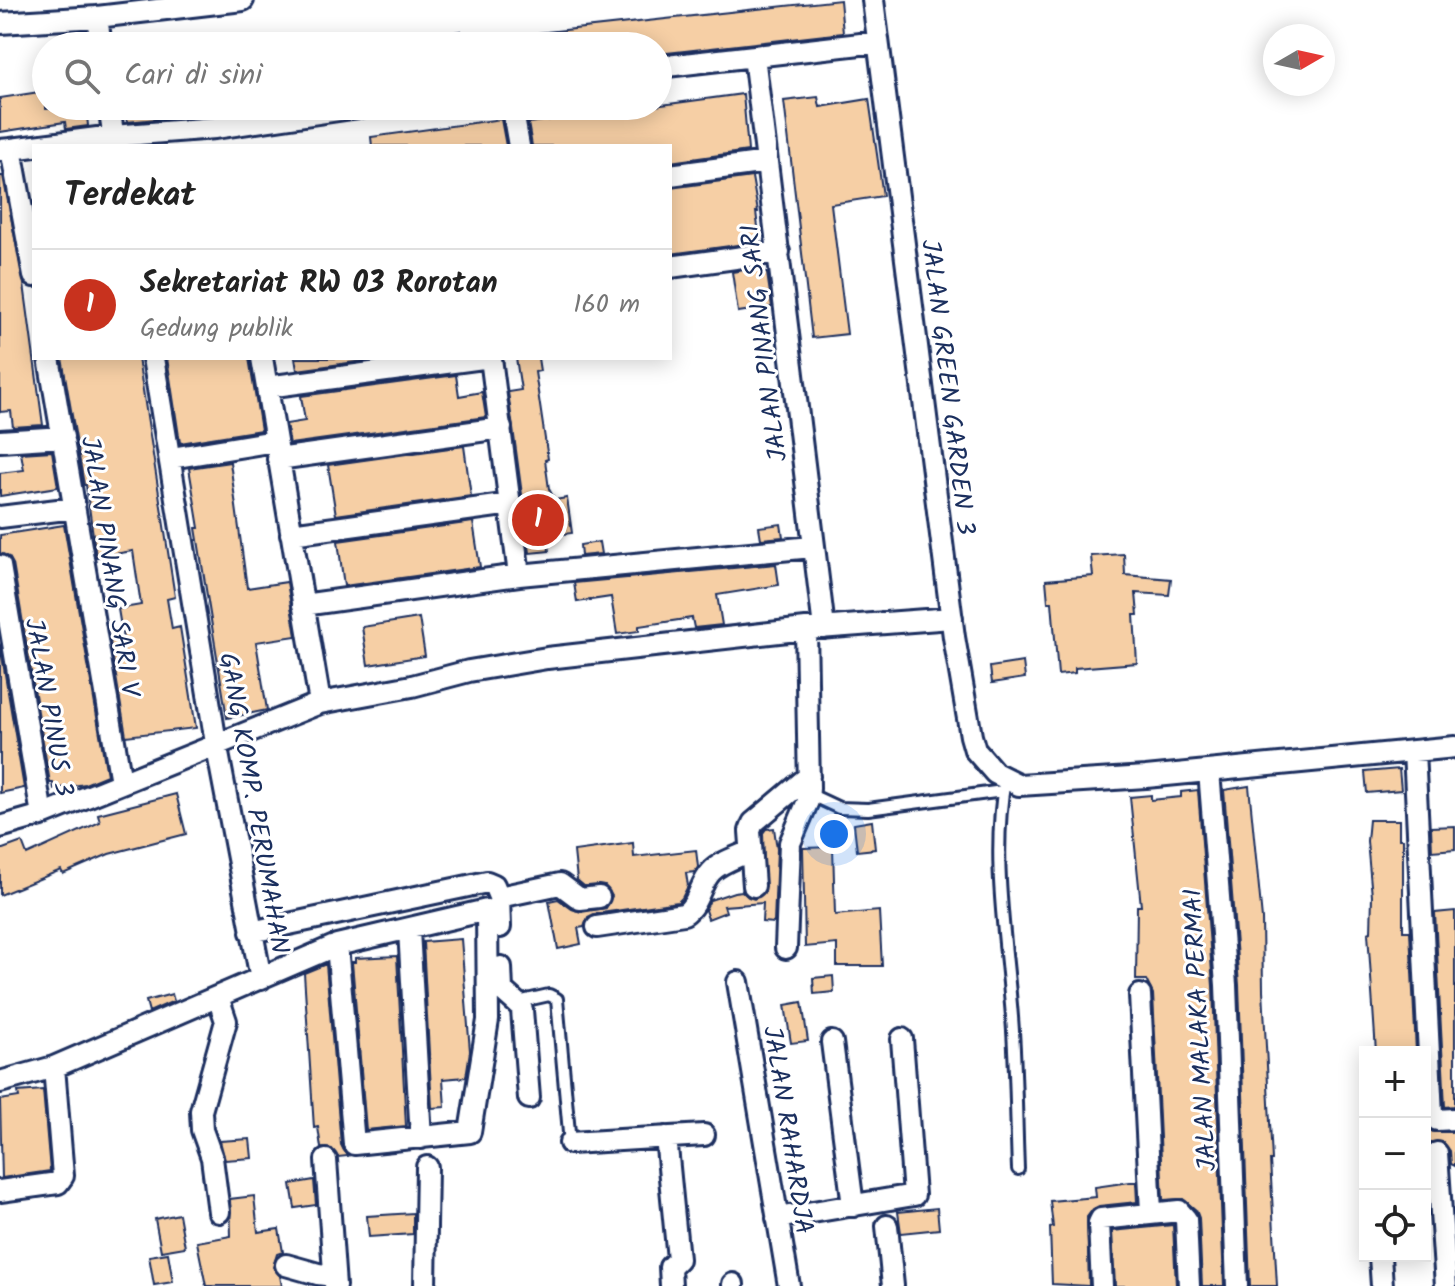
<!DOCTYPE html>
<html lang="id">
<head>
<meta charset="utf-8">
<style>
	:root { --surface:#fff; --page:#f2f2f2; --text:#222; --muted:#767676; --line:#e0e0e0; --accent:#c8321e }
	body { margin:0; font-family:Kalam,sans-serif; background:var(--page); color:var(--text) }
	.controls { position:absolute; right:24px; bottom:24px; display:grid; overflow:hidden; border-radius:0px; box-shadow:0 4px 20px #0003 }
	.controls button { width:72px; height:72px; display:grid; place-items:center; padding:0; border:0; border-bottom:2px solid var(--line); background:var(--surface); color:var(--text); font:40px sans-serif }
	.compass { position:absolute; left:1263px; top:24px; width:72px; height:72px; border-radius:50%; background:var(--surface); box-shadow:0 4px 20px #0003; rotate:81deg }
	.you { position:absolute; left:834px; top:834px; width:28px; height:28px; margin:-20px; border:6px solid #fff; border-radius:50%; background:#1a73e8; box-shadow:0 0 0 12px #1a73e833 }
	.badge { display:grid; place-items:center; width:52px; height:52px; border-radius:50%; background:var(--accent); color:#fff; font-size:26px; font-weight:700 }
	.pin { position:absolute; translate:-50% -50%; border:4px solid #fff; box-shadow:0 2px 8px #0006 }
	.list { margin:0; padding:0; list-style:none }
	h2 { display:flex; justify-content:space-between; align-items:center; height:104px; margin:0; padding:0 32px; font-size:34px }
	h2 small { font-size:26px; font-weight:400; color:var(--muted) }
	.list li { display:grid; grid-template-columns:52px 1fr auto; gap:24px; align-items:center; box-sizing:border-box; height:112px; padding:0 32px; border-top:2px solid var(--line) }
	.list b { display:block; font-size:30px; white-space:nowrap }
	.list p { margin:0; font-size:26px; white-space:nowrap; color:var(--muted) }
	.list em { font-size:26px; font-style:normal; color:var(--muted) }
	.icon { flex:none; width:44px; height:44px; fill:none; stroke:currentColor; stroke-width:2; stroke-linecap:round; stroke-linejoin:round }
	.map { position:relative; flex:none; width:1455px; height:1286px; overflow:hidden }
	.search { position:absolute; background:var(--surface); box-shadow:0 4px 20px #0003; left:32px; top:32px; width:640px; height:88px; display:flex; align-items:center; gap:20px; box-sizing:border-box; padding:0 28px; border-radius:44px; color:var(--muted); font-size:30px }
	.panel { position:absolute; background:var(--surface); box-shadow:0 4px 20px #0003; left:32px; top:144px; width:640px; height:216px; border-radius:0px }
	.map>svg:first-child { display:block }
	.building { fill:#f6cfa5; stroke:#1b2f5e; stroke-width:2 }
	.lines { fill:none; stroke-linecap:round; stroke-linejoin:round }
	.service-casing { stroke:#1b2f5e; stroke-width:16 }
	.minor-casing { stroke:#1b2f5e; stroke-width:26 }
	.service { stroke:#fff; stroke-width:10 }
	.minor { stroke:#fff; stroke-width:20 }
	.labels { text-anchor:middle; stroke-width:6; stroke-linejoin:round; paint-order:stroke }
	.street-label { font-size:26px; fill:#1b2f5e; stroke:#fff }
</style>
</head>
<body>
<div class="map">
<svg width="1455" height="1286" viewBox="0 0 1455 1286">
	<rect width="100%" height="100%" fill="#fff"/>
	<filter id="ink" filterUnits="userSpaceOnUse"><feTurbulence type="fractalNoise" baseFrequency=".0125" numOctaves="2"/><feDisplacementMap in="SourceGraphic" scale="16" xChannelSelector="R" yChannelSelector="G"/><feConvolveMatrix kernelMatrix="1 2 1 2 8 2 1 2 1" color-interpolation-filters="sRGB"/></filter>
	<g filter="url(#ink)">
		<path class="building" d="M840 0 843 33 658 54V46H511V36Z
			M461 31 463 46H421L420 38Z
			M46 91V109L86 106 88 126 66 129 65 122 0 132V98Z
			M743 94 748 151 670 162V146H532L528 123Z
			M818 97 820 107 869 99 883 196 831 204 847 334 812 338 784 101Z
			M125 106H196V115L127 122Z
			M501 119 506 146H372L371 137Z
			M0 176H3L24 284 43 425 13 427 11 411 0 412Z
			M752 177 758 212H756L760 242 670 254V188Z
			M763 267 764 273H767L772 307 738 312 732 272Z
			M62 358H138L175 597 167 599 172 629 180 627 196 728 126 736 110 641 123 639 118 609 141 605 133 551 96 557 86 485H84Z
			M167 358H249L261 430 180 443Z
			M295 358H385L297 370Z
			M516 358H538L540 371 535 372 548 459 545 460 549 489 555 500 567 498 572 533 547 536 549 551 530 553 508 392 521 390Z
			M456 375 459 396 482 392 486 417 290 444 286 424 305 421 301 396Z
			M464 446 471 496 336 515 328 465Z
			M52 451 58 487 0 496V473L24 470 21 453Z
			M230 462 247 588 287 582 296 636 256 642 267 710 227 718 196 528H199L189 468Z
			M473 522 480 567 344 586 338 541Z
			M781 524 783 537 761 539 759 527Z
			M64 525 107 775 85 784 54 789 53 783H50L13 564 9 557 0 553V535Z
			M599 542 601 554 581 556 580 545Z
			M1124 554 1125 575 1171 579 1169 595 1136 593 1138 615H1134L1137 663 1075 668V673L1058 675 1052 602H1048L1046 580 1093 576 1091 556Z
			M776 564 779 585 717 595 722 625 694 628 692 618 639 626V631L617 634 611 597 577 602 574 583Z
			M419 618 425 656 368 665 362 627Z
			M0 644 24 788 0 793Z
			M1023 662 1025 678 992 683 990 667Z
			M1399 769 1401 790 1367 793 1365 772Z
			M1249 786 1262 919 1263 990 1272 1160H1270L1277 1286H1250L1239 985 1224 790Z
			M1198 790 1213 986 1224 1286H1202L1199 1218 1196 1210 1183 1199 1163 1200 1153 994 1146 980H1136L1137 906H1141L1130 797 1151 795V800L1181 797V792Z
			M176 794 186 834 109 854 63 874 61 870 0 895V850L22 842 27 855 100 822 98 814Z
			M1369 820H1399V839H1403V931H1410L1416 1052H1376L1368 933 1371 932 1372 896 1367 841Z
			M872 821 875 849 857 851 854 824Z
			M1455 826V849L1432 851 1431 827Z
			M774 828 777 849 774 923 762 922 763 903 724 906 726 912 708 919 705 910 710 900 734 892 742 891 748 897 754 899 765 892 763 833 766 829Z
			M633 843 634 857 696 850 698 867 695 872 686 873 688 886 682 898 678 902 594 914 588 917 584 927 578 928 581 944 558 949 549 901 558 899 572 909 581 912 606 908 612 896 605 886H584L577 880 574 851Z
			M833 847 835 915 879 911 882 966H837V944L805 947 803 848Z
			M1455 911V1106L1445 1107 1435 913Z
			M461 939 470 1051 466 1077 443 1079 445 1107 432 1108 423 942Z
			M397 956 406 1126 366 1130 352 962H355V958Z
			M326 964 341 1145 348 1156 338 1157 332 1149 321 1148 318 1127 314 1128 304 973Z
			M833 976 834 992 814 994 813 978Z
			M172 994 174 1001 149 1012 146 1001Z
			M802 1002 808 1041 791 1043 785 1005Z
			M43 1090 50 1171 2 1178 0 1100 19 1097 18 1092Z
			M1425 1126 1433 1132H1455V1166L1451 1164 1450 1151 1443 1142H1430L1425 1148Z
			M250 1139 252 1158 225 1160 220 1141Z
			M314 1180 316 1205 295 1208 291 1184Z
			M1130 1182H1136L1137 1202 1099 1206 1093 1209 1087 1217 1089 1286 1052 1284 1050 1228 1053 1227 1050 1201 1096 1197 1095 1187Z
			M254 1196 258 1232 279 1229 283 1252 277 1254 273 1267 280 1276 282 1286H206L197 1242 231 1236 230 1199Z
			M937 1208 939 1229 901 1233 898 1212Z
			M413 1213V1234L369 1237 367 1216Z
			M179 1214 185 1247 161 1251 155 1219Z
			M1173 1225 1176 1286H1115L1112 1231Z
			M168 1253 173 1282 154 1285 149 1256Z"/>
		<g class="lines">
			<defs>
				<path id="service" d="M1005 780C991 858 1006 938 1012 1017 1016 1067 1016 1118 1018 1169
					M809 794 839 808 868 809 1003 791
					M518 1002 549 995 557 999 570 1144"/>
				<path id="minor" d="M873 0 954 637 971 736 975 750 995 773 1019 785 1146 777 1455 747
					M97 17 101 46
					M0 23 97 17 243 0
					M754 56 824 628
					M658 67 878 42
					M109 106 115 146
					M512 106 519 146
					M11 149 113 136 215 128 366 106
					M0 150 11 149 34 276
					M670 175 767 162
					M670 267 779 252
					M49 358 121 782
					M153 358 216 743 261 979
					M262 358 320 703
					M491 358 519 575
					M267 387 483 358
					M0 441 63 437
					M171 458 275 441
					M278 459 501 428
					M0 517 74 508
					M291 534 511 504
					M0 566 42 815
					M303 605 519 575 812 547
					M1414 751 1432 1115 1437 1120 1455 1119
					M1209 771 1226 985 1237 1286
					M0 827 42 815 320 703 412 686 469 671 547 658 806 629 952 618
					M754 886 750 831 753 823 809 776
					M499 897 560 884 580 899 599 897
					M597 927 684 914C699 904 699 885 711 872 720 862 738 857 750 851
					M409 930 421 1138
					M251 932 487 882 494 885 499 897 500 927
					M786 948 790 843 808 801 809 788 806 629
					M501 967 502 990 520 1006 522 1010 529 1098
					M738 982 789 1286
					M1140 995 1151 1212
					M218 997 226 1021 201 1111 202 1130 212 1158 219 1212
					M832 1042 853 1206
					M0 1082 54 1067 337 945 487 910 488 1020 470 1132 354 1144 337 945
					M666 1137 678 1259 670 1267 671 1286
					M570 1143 704 1135
					M1437 1153 1446 1286
					M326 1160 335 1286
					M0 1191 58 1183 63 1176 54 1067
					M777 1218 914 1195 902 1039
					M887 1226 893 1286
					M1380 1256 1382 1286
					M286 1265 318 1274 334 1276
					M733 1284V1286
					M425 1286 427 1167
					M1102 1286 1099 1223 1101 1219 1179 1211 1186 1219 1189 1286"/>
			</defs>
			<use href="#service" class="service-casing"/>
			<use href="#minor" class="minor-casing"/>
			<use href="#service" class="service"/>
			<use href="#minor" class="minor"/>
		</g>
	</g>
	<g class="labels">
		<g class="street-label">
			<text transform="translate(763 343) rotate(-97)" y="9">JALAN PINANG SARI</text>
			<text transform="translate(949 387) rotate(83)" y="9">JALAN GREEN GARDEN 3</text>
			<text transform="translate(111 566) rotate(81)" y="9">JALAN PINANG SARI V</text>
			<text transform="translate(50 707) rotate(80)" y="9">JALAN PINUS 3</text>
			<text transform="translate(255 803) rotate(80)" y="9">GANG KOMP. PERUMAHAN</text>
			<text transform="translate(1199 1030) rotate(-93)" y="9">JALAN MALAKA PERMAI</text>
			<text transform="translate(789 1130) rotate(81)" y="9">JALAN RAHARDJA</text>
		</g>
	</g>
</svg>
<div class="controls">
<button>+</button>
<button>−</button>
<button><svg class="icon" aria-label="locate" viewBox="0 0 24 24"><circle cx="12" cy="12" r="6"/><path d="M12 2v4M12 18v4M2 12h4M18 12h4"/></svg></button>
</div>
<svg class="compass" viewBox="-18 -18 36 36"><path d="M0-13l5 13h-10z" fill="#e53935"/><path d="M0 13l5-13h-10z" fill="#767676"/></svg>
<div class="you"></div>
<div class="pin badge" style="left:538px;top:520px">1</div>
<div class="search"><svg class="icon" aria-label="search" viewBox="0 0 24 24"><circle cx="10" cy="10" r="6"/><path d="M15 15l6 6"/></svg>Cari di sini</div>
<section class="panel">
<h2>Terdekat<small></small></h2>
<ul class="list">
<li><span class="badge">1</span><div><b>Sekretariat RW 03 Rorotan</b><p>Gedung publik</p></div><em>160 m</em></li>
</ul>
</section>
</div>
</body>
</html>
